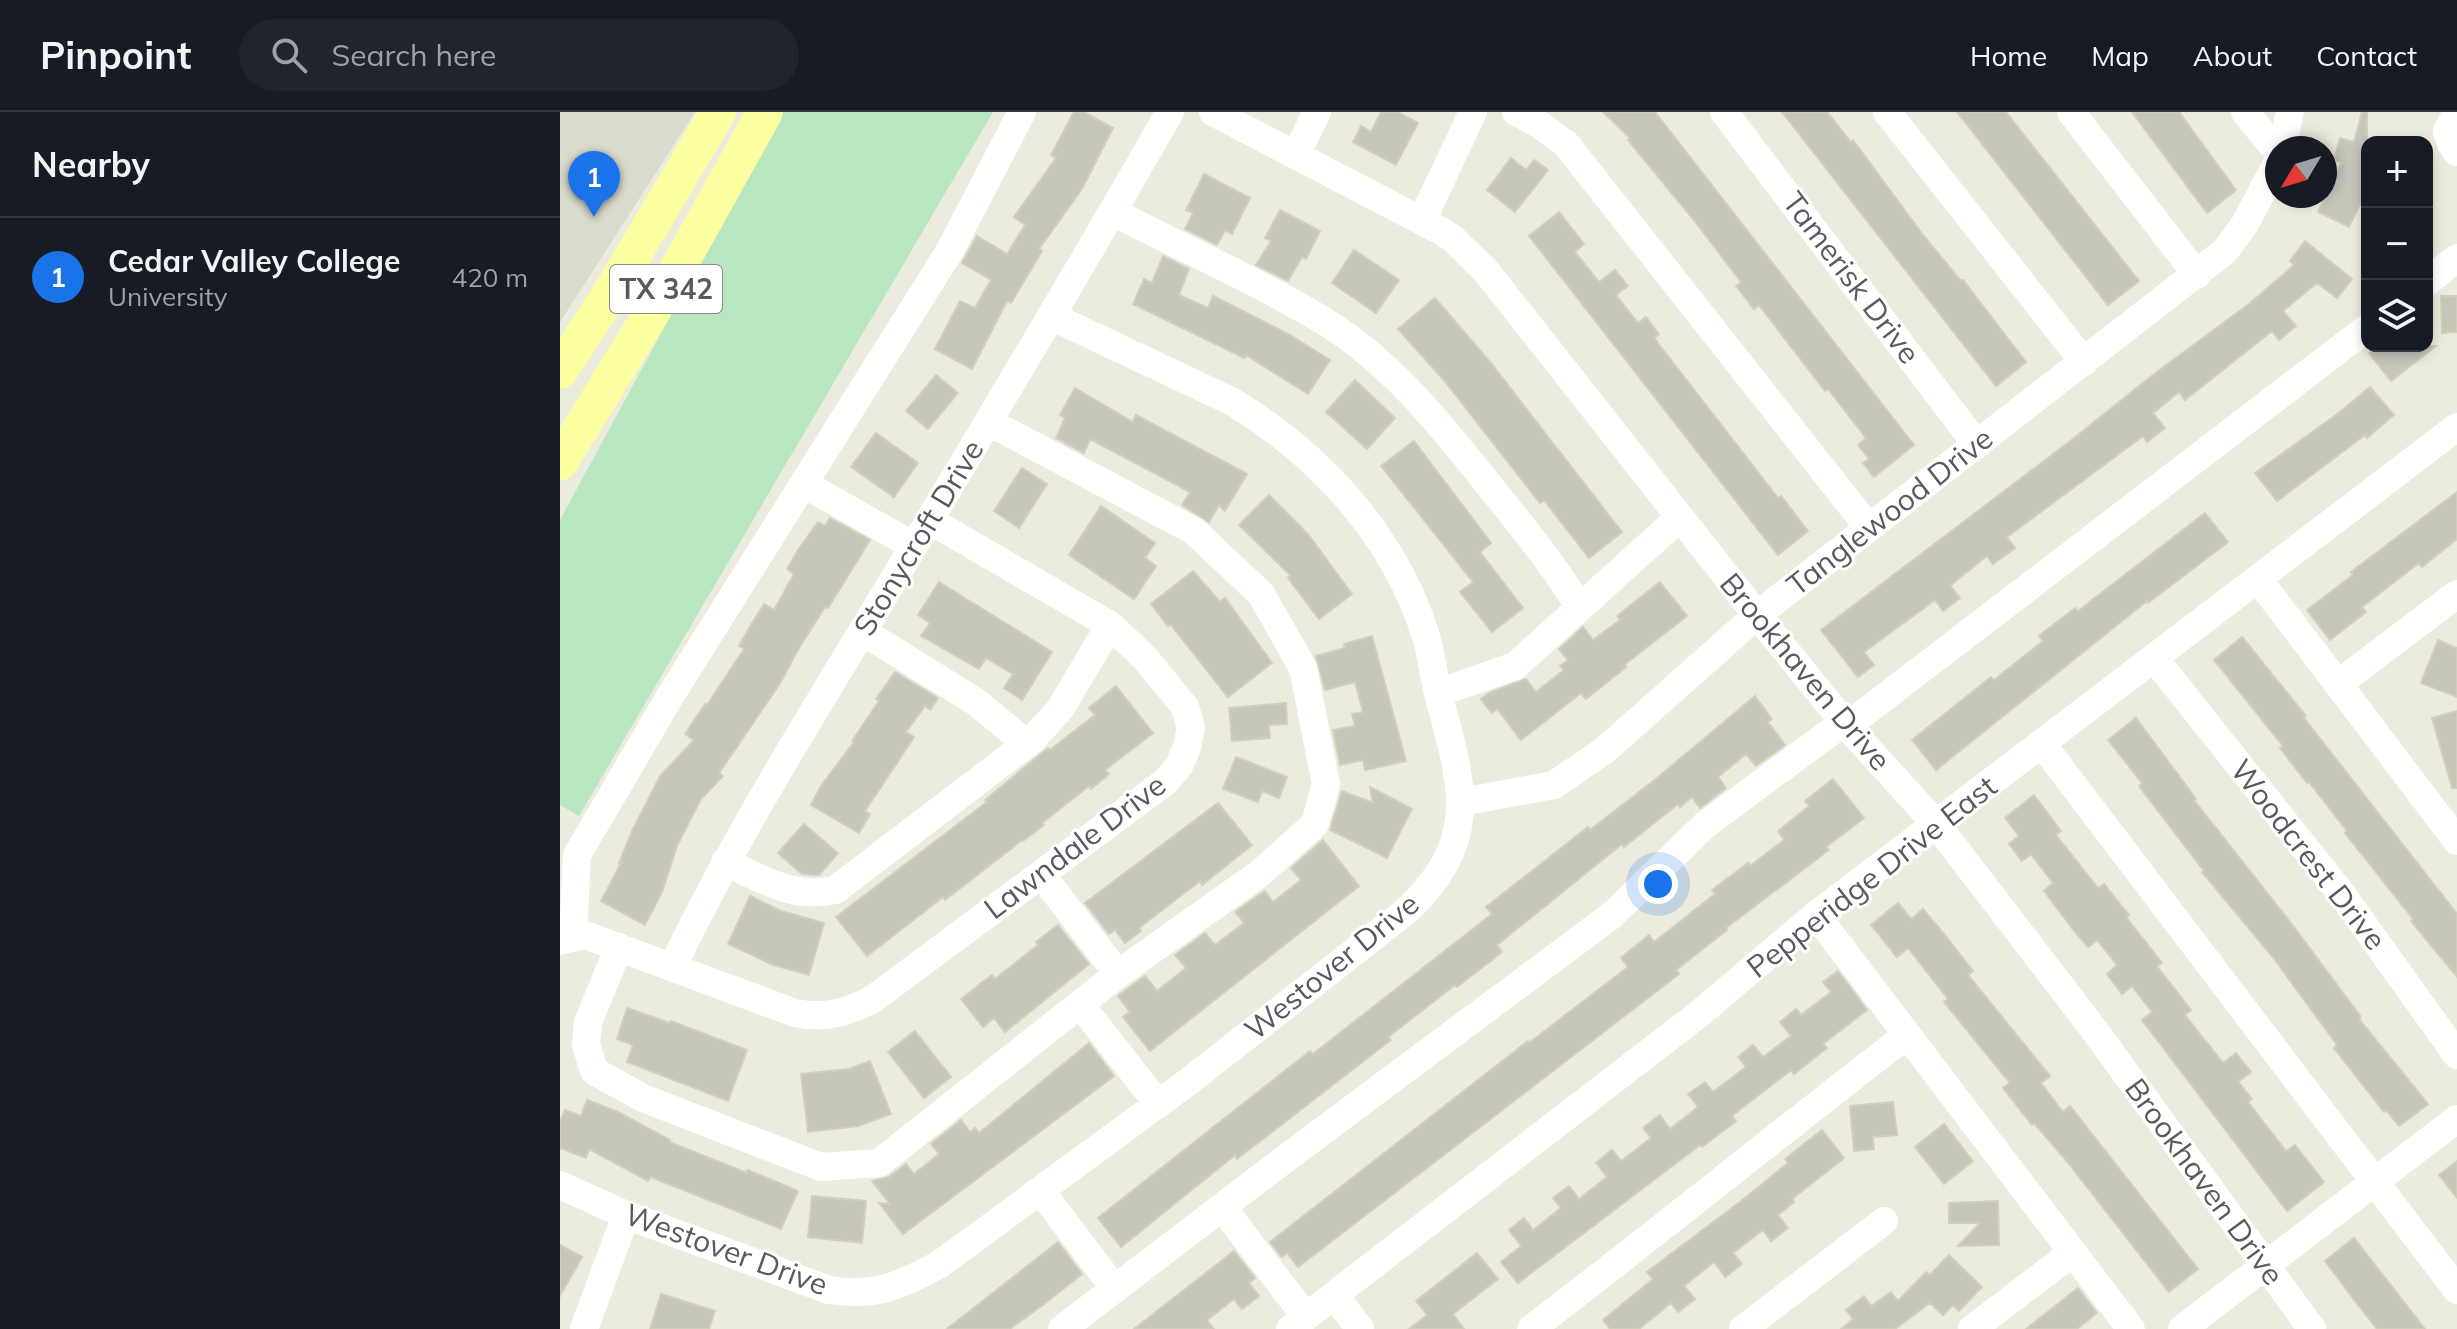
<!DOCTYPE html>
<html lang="en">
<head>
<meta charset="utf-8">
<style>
	:root { --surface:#171b24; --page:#20242c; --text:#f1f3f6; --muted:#9ea1a6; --line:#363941; --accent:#1a73e8 }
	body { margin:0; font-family:Mulish,sans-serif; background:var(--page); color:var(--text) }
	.controls { position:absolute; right:24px; top:24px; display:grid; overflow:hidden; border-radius:16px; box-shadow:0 4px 12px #0003 }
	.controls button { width:72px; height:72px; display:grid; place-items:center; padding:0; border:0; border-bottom:2px solid var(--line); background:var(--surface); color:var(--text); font:40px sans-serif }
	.compass { position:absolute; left:1705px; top:24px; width:72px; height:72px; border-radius:50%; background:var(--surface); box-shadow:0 4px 12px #0003; rotate:232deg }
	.you { position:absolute; left:1098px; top:772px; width:28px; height:28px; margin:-20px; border:6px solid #fff; border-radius:50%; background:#1a73e8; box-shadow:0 0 0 12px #1a73e833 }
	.badge { display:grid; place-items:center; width:52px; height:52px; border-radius:50%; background:var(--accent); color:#fff; font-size:26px; font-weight:700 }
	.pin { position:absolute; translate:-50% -66px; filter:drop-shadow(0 2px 4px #0008) }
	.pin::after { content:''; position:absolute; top:42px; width:28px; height:24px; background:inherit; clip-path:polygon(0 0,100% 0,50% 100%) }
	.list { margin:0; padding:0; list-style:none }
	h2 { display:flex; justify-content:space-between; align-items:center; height:104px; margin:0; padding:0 32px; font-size:34px }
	h2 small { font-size:26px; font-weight:400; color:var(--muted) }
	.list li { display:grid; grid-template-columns:52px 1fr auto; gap:24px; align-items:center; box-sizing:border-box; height:120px; padding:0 32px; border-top:2px solid var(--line) }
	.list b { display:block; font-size:30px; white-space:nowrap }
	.list p { margin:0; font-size:26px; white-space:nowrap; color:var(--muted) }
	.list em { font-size:26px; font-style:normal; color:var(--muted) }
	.icon { flex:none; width:44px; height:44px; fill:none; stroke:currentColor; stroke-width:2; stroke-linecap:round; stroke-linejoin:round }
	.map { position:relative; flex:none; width:1897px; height:1217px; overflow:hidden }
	header { display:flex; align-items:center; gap:48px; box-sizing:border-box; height:112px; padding:0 40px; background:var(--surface); border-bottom:2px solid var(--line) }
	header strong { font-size:38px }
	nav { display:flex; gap:44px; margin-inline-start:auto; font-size:28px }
	.search { width:560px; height:72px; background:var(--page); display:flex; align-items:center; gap:20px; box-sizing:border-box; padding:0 28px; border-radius:44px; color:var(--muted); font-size:30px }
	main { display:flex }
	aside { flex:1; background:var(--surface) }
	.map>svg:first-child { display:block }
	.education { fill:#dbdbcd }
	.green { fill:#b8e6c1 }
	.building { fill:#c7c6bb; stroke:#d1cfbc; stroke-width:2 }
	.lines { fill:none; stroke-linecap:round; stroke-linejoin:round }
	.minor { stroke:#fff; stroke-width:28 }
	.major { stroke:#fcffa0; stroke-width:36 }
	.labels { text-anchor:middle; stroke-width:6; stroke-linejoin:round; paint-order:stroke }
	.shield { fill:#fff; stroke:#898c90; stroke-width:2 }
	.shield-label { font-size:28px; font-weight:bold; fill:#575a61 }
	.street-label { font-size:30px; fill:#575a61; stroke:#fff }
</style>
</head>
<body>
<header>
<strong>Pinpoint</strong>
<div class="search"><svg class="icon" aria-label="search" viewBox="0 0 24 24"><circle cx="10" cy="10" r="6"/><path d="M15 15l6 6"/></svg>Search here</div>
<nav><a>Home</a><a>Map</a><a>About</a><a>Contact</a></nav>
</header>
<main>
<aside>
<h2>Nearby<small></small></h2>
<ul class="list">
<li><span class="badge">1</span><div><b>Cedar Valley College</b><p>University</p></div><em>420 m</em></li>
</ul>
</aside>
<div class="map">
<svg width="1897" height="1217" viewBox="0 0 1897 1217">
	<rect width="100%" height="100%" fill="#ececde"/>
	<path class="education" d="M0 0H135L0 210Z"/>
	<path class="green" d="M221 0H433L19 704 0 693V408Z"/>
	<path class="building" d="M514 0H524L553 16 522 77 479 137 482 139 451 191 447 189 412 257 375 237 400 189 415 196 431 168 402 151 417 124 447 142 465 113 454 105 496 46 491 43Z
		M821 0H837L858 11 836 53 793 30 801 14 811 20Z
		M1043 0H1095L1354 333 1314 365 1303 351 1309 347 1298 333 1306 326 1268 277 1265 279 1199 193 1194 197 1176 174 1181 170 1137 112 1068 28 1070 26Z
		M1222 0H1267L1291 30 1293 28 1363 123 1401 169 1403 168 1466 250 1436 274Z
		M1397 0H1446L1579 169 1548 193Z
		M1572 0H1619L1676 78 1647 101Z
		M1802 0H1807V78L1789 115 1758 100 1782 50 1774 48 1780 26 1794 30Z
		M951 46 966 58 974 48 988 58 955 100 927 78Z
		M644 62 690 86 672 122 665 118 657 133 625 117 633 101 626 98Z
		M720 98 760 119 746 147 742 145 728 169 696 153 711 129 705 126Z
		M999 100 1024 132 1015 140 1039 170 1055 158 1068 174 1056 183 1078 211 1086 205 1099 222 1094 226 1218 386 1221 384 1248 419 1218 443 969 124Z
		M1745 129 1792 167 1777 186 1757 171 1723 199 1736 214 1719 228 1712 219 1625 288 1619 280 1593 301 1605 316 1587 330 1583 324 1447 425 1455 436 1433 452 1427 444 1402 464 1390 474 1400 486 1383 499 1375 488 1304 540 1314 553 1298 565 1261 518 1509 330 1594 262 1689 192 1734 153 1730 149Z
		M794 138 839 168 816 201 772 171Z
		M603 144 629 157 619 183 648 196 653 184 730 223 770 248 748 282 686 243 684 246 573 192 584 167 592 171Z
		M1881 184H1897V220L1882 221Z
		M875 186 930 250 1062 420 1029 446 984 388 980 391 883 267 838 217Z
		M1819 234H1876L1831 269 1809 241Z
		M376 263 398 281 368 317 346 299Z
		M795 268 835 306 807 337 766 300Z
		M1810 275 1834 303 1807 326 1805 323 1717 389 1695 361 1776 303Z
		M515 276 573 310 576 303 687 362 665 399 659 393 649 410 622 393 630 380 530 327 524 341 496 326 505 306 500 303Z
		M316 321 358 351 334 385 291 355Z
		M854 329 931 431 920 440 963 496 932 520 900 480 913 470 821 354Z
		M462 356 487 372 459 416 434 399Z
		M1897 380V427L1862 455 1859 451 1802 495 1806 500 1770 528 1747 498 1793 463 1791 460Z
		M709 383 747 421 792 482 759 507 728 466 731 464 679 413Z
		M541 394 595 431 585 446 596 454 574 487 509 443Z
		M1645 401 1668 430 1588 491 1587 489 1376 658 1352 628 1431 565 1434 568 1483 529 1479 524 1515 496 1518 499Z
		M270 406 310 428 268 496 265 495 239 536 219 573 159 661 163 664 141 687 117 734 102 780 85 813 41 789 61 751H59L73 717 100 664 134 628 125 622 145 592 147 593 184 537 179 534 189 516 204 492 214 498 234 462 227 457 238 438 258 410 265 414Z
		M633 459 660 490 665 486 712 551 668 585 611 513 608 514 591 492Z
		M379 470 492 540 462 588 444 576 453 562 426 546 419 557 361 524 370 511 358 503Z
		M1100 470 1127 504 1064 553 1066 555 1026 587 1021 581 961 628 937 597 932 601 921 587 929 581 966 567 976 580 1004 558 1000 554 1008 548 999 537 1023 515 1033 528 1060 508 1057 504Z
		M812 524 846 649 805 658 803 648 780 653 773 618 795 614 792 602 803 600 795 570 765 578 756 544 785 536 784 532Z
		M1682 525 1746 604 1744 606 1897 802V865L1851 809 1853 807 1785 721 1787 719 1749 670 1747 671 1720 636 1723 634 1654 548Z
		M1878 528 1897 536V585L1861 571Z
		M335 560 378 586 370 598 365 594 346 620 354 625 305 699 310 702 299 721 251 693 261 674 294 630 292 629 319 589 316 587Z
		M556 574 593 621 545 658 549 662 531 677 529 674 482 711 484 713 463 729 462 728 385 788 383 785 307 844 276 805 427 690 425 688 488 636 490 638 535 603 529 596Z
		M1195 584 1212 607 1208 610 1225 633 1196 654 1186 642 1158 665 1166 676 1140 696 1132 685 1120 695 1118 692 1064 735 1062 732 937 833 942 840 897 875 895 873 828 925 831 928 677 1047 675 1043 561 1135 538 1106 750 939 753 942 932 802 926 795 1028 715 1030 718 1097 666Z
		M726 591 727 612 709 613 710 626 672 629 669 596Z
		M1897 599V676H1892L1872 606Z
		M1576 606 1636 687 1634 688 1734 815 1801 905 1799 907 1868 992 1839 1014 1826 998 1824 1000 1774 936 1777 933 1712 844 1642 760 1644 759 1579 674 1582 671 1548 628Z
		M676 645 727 665 719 686 702 679 698 690 663 677Z
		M1273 667 1304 706 1266 735 1269 738 1166 816 1167 818 1116 858 1119 862 738 1155 727 1141 722 1145 710 1130 968 929 969 931 1068 855 1061 846 1089 823 1094 830 1155 782 1152 778 1188 751 1190 754 1224 728 1218 719 1249 694 1245 689Z
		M810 675 852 697 827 746 770 718 782 679 813 691Z
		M1474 683 1501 719 1496 723 1538 776 1544 772 1569 803 1566 805 1602 851 1597 854 1631 898 1625 903 1663 951 1676 941 1691 960 1678 970 1692 987 1688 990 1726 1039 1735 1033 1764 1070 1727 1099 1582 908 1592 900 1572 874 1562 882 1547 862 1557 853 1537 828 1528 835 1515 820 1484 779 1493 771 1471 742 1462 749 1449 732 1459 724 1445 706Z
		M658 691 692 733 642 773 640 769 579 816 581 819 565 831 555 818 549 822 525 791Z
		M244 712 278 741 259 763 242 762 218 741Z
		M763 728 799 774 590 939 563 905 570 900 558 884 585 864 597 879 626 856 615 843 645 821 655 833 684 811 675 800 705 779 713 790 741 768 731 756Z
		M190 784 221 799 264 811 249 863 211 852 168 832Z
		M1338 791 1351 807 1363 797 1384 822 1413 859 1408 863 1490 964 1481 971 1503 1000 1510 994 1638 1157 1609 1180 1509 1052 1474 1011 1472 1013 1443 976 1450 971 1384 890 1388 887 1348 836 1337 845 1311 813Z
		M498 813 529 852 445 920 434 906 423 915 401 887 432 863 435 867 478 833 476 830Z
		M1278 859 1307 898 1263 932 1267 936 1234 962 1231 958 1172 1004 1176 1009 1142 1035 1140 1033 958 1171 941 1150 961 1134 949 1118 964 1106 973 1118 1001 1096 993 1086 1009 1074 1019 1087 1047 1065 1036 1051 1052 1038 1061 1049 1091 1026 1083 1016 1100 1003 1110 1017 1138 995 1128 982 1145 970 1153 980 1186 955 1178 945 1193 933 1203 945 1231 924 1220 910 1236 897 1241 903 1271 880 1263 870Z
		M67 896 110 911 111 909 187 938 168 989 67 950 73 933 57 927Z
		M355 919 391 965 364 986 328 940Z
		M529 931 554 964 343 1122 319 1091 330 1092 312 1069 329 1065 346 1052 354 1062 379 1042 371 1032 401 1008 410 1020 415 1016 419 1021Z
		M310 949 331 1002 298 1014 248 1020 241 962 289 957Z
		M27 988 58 1000 110 1028 109 1030 187 1061 188 1058 238 1079 221 1117 91 1065 88 1069 29 1037 26 1046 0 1036V1010L5 998 21 1004Z
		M1333 990 1337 1023 1313 1025 1314 1037 1294 1039 1290 994Z
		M1384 1012 1413 1049 1384 1072 1355 1035Z
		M1262 1018 1284 1046 1232 1087 1234 1090 1218 1103 1228 1116 1211 1129 1203 1118 1173 1141 1182 1152 1165 1165 1154 1150 1124 1174 1135 1187 1118 1200 1111 1191 1079 1217H1050L1043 1208 1093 1167 1087 1160 1180 1090 1228 1051 1225 1047Z
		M1897 1049V1086L1879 1063Z
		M252 1084 306 1089 302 1131 248 1125Z
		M1438 1089 1439 1133 1398 1134 1420 1111H1389V1091Z
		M1794 1126 1830 1172 1865 1217H1817L1798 1193 1765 1149Z
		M498 1130 522 1162 488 1189 450 1217H387Z
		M0 1133 22 1145 0 1184Z
		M674 1139 695 1166 689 1171 699 1184 682 1197 674 1187 647 1208 654 1217H574Z
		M917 1141 938 1167 893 1202 904 1217H849L867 1203 856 1189Z
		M1389 1143 1422 1175 1399 1199 1393 1193 1383 1203 1370 1191 1335 1217H1281L1293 1207 1286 1198 1304 1184 1311 1194 1331 1180 1338 1189 1366 1160 1370 1163Z
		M1518 1176 1537 1201 1517 1217H1466Z
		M101 1182 155 1199 149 1217H90Z"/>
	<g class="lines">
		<path class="minor" d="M653 0 881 119 892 126 926 159 1197 503 1287 614 1377 713 1535 919 1752 1217
			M956 0 976 10 1006 32 1309 416
			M1164 0 1417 333
			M1327 0 1524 250
			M1511 0 1637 163
			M1685 0 1717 39
			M1897 1 1887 19 1891 32 1897 40
			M1722 36 1730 0
			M736 43 757 0
			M553 100C623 136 697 169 764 209 831 250 880 312 928 372 960 412 993 451 1019 495
			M862 108 913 0
			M1867 170 1897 146
			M244 372 354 434
			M1698 467 1778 572 1897 482
			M302 519 416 590 467 632
			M1594 546 1781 781 1897 943
			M1778 572 1897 729
			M878 581 955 554 1119 406
			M1287 614 1807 216
			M1482 632 1897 1178
			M901 690 994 673 1045 638 1197 503 1665 139 1685 112 1717 51
			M165 750C205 768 231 787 275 778L473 627 500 597 550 513
			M481 762 558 862
			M1256 803 1571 1217
			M13 826 17 743 109 586 389 140 462 0
			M0 829 25 823 235 901C265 907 286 901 313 887L605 670 619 654 627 635 631 615 625 595 585 546 550 513 369 408
			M59 835 28 910 26 932 34 959 83 986 261 1055 319 1051 558 862 699 762 755 712 766 672 743 556 701 482 634 419 429 310
			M113 854C175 724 252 603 326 480 422 321 517 162 610 0
			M520 892 598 992
			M0 1073 66 1103 269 1178C315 1185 340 1174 380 1152L628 970 845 800C920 731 904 677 880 589 874 568 872 545 866 524 834 423 761 344 673 290L493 205
			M480 1078 555 1177
			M662 1095 746 1205
			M774 1183 800 1217
			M24 1217 66 1103
			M502 1217 729 1044 1052 803 1145 713 1284 610
			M730 1217 1139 902 1256 803 1897 315
			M971 1217C1098 1120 1221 1020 1347 923
			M1183 1217 1324 1109
			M1412 1217 1512 1141
			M1622 1217 1897 1007"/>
		<path class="major" d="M0 259 58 169 158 0
			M0 350 108 174 205 0"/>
	</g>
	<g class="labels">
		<rect class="shield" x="50" y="153" width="112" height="48" rx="6"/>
		<g class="shield-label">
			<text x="106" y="187">TX 342</text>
		</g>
		<g class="street-label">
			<text transform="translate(1291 166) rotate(53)" y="10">Tamerisk Drive</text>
			<text transform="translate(1330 400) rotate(-38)" y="10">Tanglewood Drive</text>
			<text transform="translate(359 426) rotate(-59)" y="10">Stonycroft Drive</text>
			<text transform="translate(1245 560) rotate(50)" y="10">Brookhaven Drive</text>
			<text transform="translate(515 735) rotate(-37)" y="10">Lawndale Drive</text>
			<text transform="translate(1748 743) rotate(52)" y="10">Woodcrest Drive</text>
			<text transform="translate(1312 765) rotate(-38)" y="10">Pepperidge Drive East</text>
			<text transform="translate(772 855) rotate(-39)" y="10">Westover Drive</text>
			<text transform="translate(1644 1070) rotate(54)" y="10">Brookhaven Drive</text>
			<text transform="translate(166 1138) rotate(20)" y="10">Westover Drive</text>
		</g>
	</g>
</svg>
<div class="controls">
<button>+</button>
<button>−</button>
<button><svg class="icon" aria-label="layers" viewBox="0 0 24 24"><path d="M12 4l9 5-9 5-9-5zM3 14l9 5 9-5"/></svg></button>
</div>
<svg class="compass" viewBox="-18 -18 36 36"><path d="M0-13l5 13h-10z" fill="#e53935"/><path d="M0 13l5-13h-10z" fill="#9ea1a6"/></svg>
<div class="you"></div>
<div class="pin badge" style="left:34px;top:105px">1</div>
</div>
</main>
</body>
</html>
